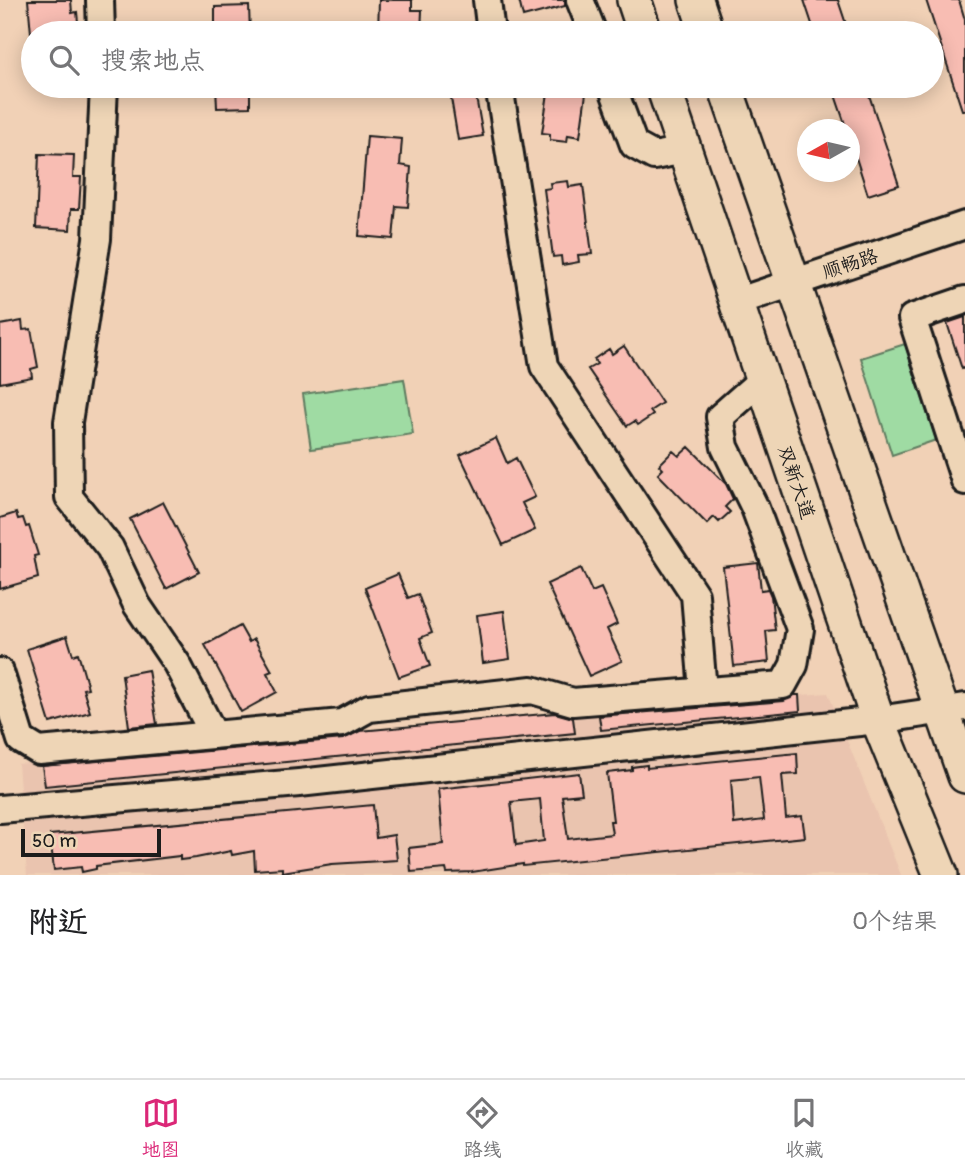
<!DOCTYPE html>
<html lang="zh">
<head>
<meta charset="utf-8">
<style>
	:root { --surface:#fff; --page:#f6f6f6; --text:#202124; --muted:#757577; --line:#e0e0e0; --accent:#db2777 }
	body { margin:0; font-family:Pangolin,"LXGW WenKai TC",sans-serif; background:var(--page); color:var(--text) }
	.compass { position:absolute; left:797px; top:119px; width:63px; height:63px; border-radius:50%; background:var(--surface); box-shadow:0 4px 18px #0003; rotate:262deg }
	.scale { position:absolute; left:21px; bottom:18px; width:140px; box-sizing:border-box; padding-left:7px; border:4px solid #1c1c1c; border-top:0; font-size:19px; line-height:24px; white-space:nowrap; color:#1c1c1c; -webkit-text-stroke:5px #eed5b6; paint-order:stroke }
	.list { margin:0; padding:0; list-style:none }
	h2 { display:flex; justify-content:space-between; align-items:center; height:91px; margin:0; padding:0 28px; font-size:30px }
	h2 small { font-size:23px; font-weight:400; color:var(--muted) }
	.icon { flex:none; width:38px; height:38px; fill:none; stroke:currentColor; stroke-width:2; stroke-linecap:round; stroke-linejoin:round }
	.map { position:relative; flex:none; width:965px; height:875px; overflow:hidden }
	.search { position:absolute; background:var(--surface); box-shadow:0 4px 18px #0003; left:21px; right:21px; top:21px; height:77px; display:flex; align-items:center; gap:18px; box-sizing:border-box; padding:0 24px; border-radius:38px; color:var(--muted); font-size:26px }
	.sheet { height:203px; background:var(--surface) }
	nav { display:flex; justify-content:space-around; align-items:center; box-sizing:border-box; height:98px; border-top:2px solid var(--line); background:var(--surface); font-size:19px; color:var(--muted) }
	nav a { display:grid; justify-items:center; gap:4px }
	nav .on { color:var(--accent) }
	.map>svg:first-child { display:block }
	.built { fill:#eac4af }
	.green { fill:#9fdba3; stroke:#5e7c60; stroke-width:2 }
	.building { fill:#f8bdb3; stroke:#1c1c1c; stroke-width:2; fill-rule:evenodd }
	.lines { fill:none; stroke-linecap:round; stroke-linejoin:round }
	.minor-casing { stroke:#1c1c1c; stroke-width:32 }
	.major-casing { stroke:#1c1c1c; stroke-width:38 }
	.minor { stroke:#eed5b6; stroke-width:26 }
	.major { stroke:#eed5b6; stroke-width:33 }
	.labels { text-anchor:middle; stroke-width:5; stroke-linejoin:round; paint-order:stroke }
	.street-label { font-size:19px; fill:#1c1c1c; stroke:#eed5b6 }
</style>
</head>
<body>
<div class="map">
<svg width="965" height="875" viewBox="0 0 965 875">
	<rect width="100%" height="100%" fill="#f1d1b6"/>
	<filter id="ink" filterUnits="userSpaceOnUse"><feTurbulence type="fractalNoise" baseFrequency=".0143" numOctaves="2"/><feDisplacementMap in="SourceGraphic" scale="14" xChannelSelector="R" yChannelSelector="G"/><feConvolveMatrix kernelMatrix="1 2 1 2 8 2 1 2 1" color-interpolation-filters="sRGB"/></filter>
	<g filter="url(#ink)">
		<path class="built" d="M828 693 901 875H27L18 764 495 718Z"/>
		<path class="green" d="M905 344 936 440 892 455 861 358Z
			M404 379 413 434 311 449 303 394Z"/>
		<path class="building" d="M28 0H71L72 13 77 12 79 33H31Z
			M379 0H412V10H422L421 33H378Z
			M519 0H565V6L523 17Z
			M804 0H838L849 33H815Z
			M926 0H959L965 20V110H962Z
			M249 6 250 33H215V7Z
			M216 86H250V107L217 108Z
			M449 86H474L483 136 458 140Z
			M549 86H587L580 137 568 135 567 142 550 140V134L542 133Z
			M832 86H866L899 185 868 195 850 139V130H847Z
			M367 136 402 139 400 165 411 167 408 207 396 206 393 239 359 236Z
			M39 154 74 155 73 177H81L79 209H71L70 230 36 228Z
			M568 181 569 187 583 185 592 254 578 255 579 262 562 265 561 256 553 257 544 189 551 188 550 183Z
			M965 317V368L962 369 947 323Z
			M22 321 23 330 31 329 38 367 31 369 32 377 0 383V325Z
			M624 346 662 403 650 411 653 415 638 425 635 421 627 426 588 369 597 364 594 359 609 349 612 354Z
			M496 438 507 463 516 458 535 497 522 503 535 530 503 545 460 455Z
			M689 447 726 484 733 499 725 507 730 512 719 522 714 517 707 524 658 474 663 469 659 465 673 451 679 456Z
			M163 502 199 572 166 589 130 519Z
			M16 513 18 519 23 518 26 527 29 526 38 555 34 556 38 578 0 589V518Z
			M758 563 761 590 768 589 771 596 775 630 766 631 769 662 734 666 723 567Z
			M581 568 592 592 601 588 617 624 607 629 622 661 589 676 547 584Z
			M398 574 408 598 418 594 432 633 420 638 430 666 399 677 365 588Z
			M504 611 510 659 483 663 477 615Z
			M240 626 249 642 254 639 272 671 267 673 277 692 241 712 205 645Z
			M67 636 73 655 78 653 88 688 83 689 90 712 50 723 27 649Z
			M148 670 157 724 129 727 122 675Z
			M794 695H799L800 711 601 730 599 716 784 701Z
			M555 713 573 718 575 733 45 786 42 766 343 739 360 731Z
			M797 753 798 774 782 775 786 818 802 816 805 837 523 866V864L472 872 447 873 446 869 411 872 409 848 443 844 438 789 579 773 582 794 562 796 568 839 612 834 610 821H613L607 773 632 770V767L647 765V768ZM759 777 764 820 734 824 731 780ZM540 799 544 841 516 845 511 802Z
			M373 805 376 838 394 835 397 860 332 864 282 872V868L255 870 254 851 232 855 231 851 196 858 180 860V856L96 866V869L82 872 81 867 54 870 50 835Z"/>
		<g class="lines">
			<defs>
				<path id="minor" d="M100 0 101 33
					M487 0 491 33
					M580 0 593 33
					M104 86 97 239 68 422 69 497 110 548 137 605 177 664 214 735
					M499 86 544 366 695 595 703 691
					M612 86 634 145 654 156 685 150
					M965 300 912 318 965 481
					M736 302 965 225
					M0 672 21 740 39 751 342 723 369 708 532 690 573 702 783 685 794 665 800 629 755 508 725 447 720 417 763 379
					M0 809 299 783 878 720 965 707"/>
				<path id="major" d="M634 0 645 33
					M696 0 707 33
					M663 86 878 720 941 875
					M725 86 965 776"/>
			</defs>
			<use href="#minor" class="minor-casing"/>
			<use href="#major" class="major-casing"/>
			<use href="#minor" class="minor"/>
			<use href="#major" class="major"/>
		</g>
	</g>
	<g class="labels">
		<g class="street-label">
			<text transform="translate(850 263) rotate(-18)" y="7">顺畅路</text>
			<text transform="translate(797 482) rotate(71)" y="7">双新大道</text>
		</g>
	</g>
</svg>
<svg class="compass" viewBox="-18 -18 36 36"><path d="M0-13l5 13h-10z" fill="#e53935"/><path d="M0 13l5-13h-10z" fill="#757577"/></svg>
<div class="scale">50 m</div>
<div class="search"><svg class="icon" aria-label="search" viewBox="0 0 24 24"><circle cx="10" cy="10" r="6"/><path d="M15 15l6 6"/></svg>搜索地点</div>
</div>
<section class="sheet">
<h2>附近<small>0个结果</small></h2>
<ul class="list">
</ul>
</section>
<nav>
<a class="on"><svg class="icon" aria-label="map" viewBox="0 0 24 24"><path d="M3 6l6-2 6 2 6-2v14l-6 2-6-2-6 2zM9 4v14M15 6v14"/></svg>地图</a>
<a><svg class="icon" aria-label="directions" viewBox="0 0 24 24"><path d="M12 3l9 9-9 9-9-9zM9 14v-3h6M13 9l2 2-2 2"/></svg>路线</a>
<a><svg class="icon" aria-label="saved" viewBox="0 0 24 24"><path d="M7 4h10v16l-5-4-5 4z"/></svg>收藏</a>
</nav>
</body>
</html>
